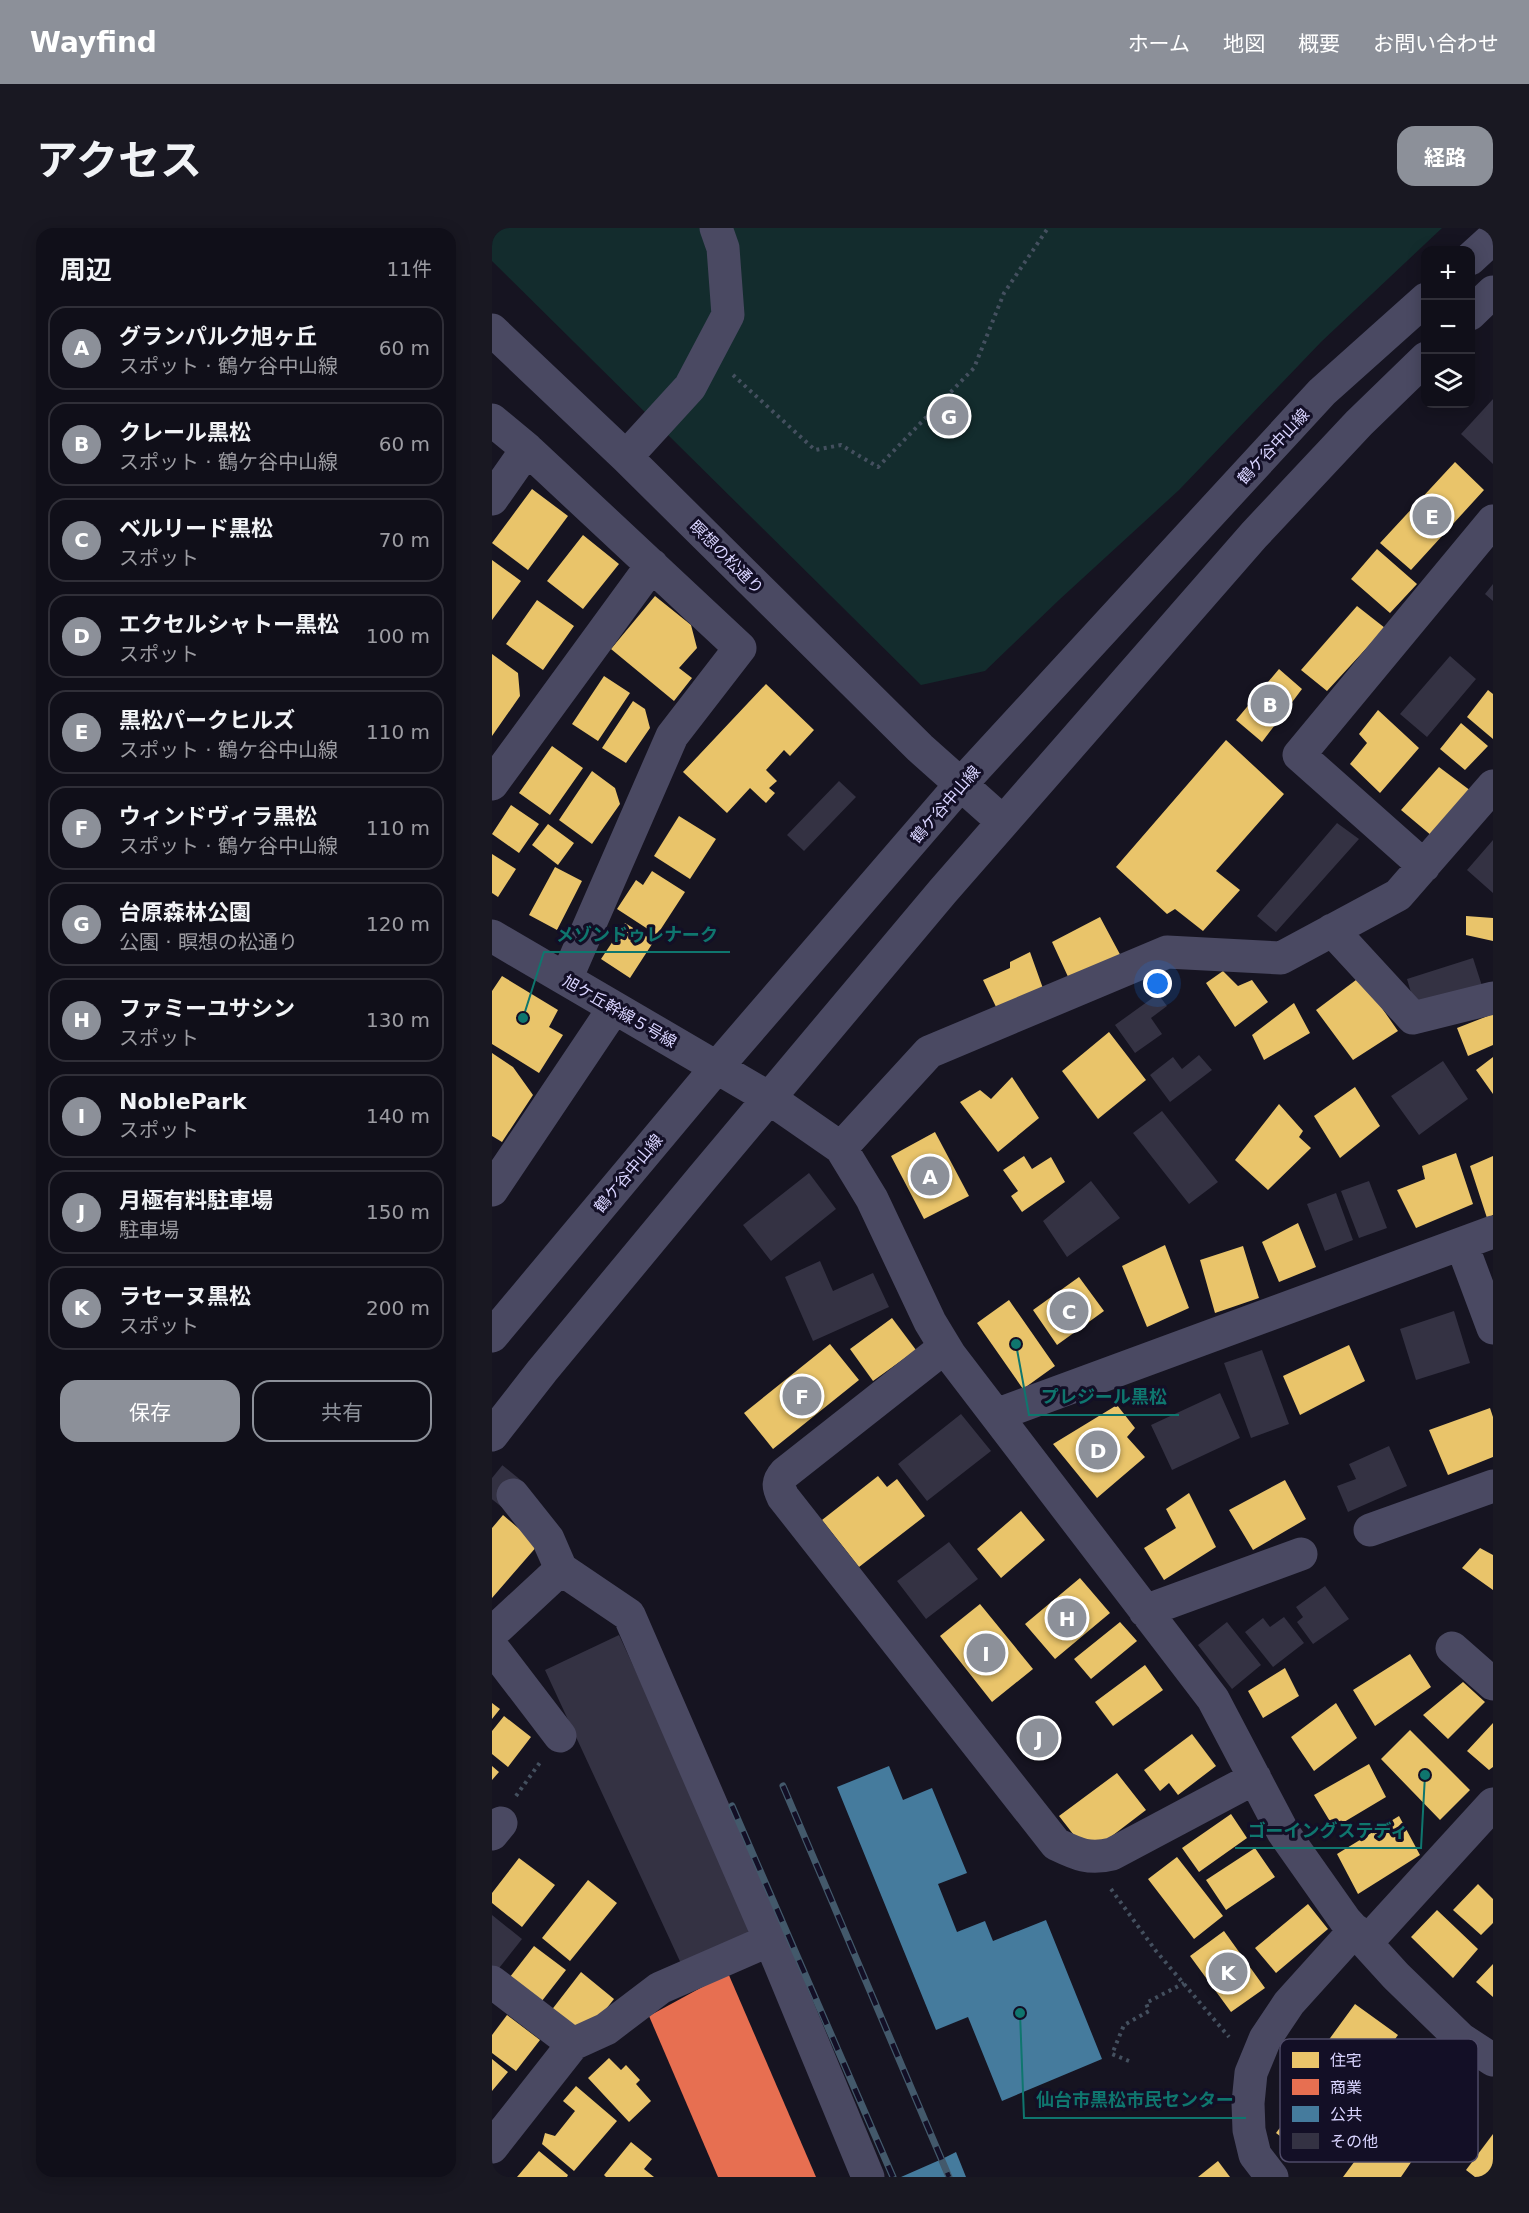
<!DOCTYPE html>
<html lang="ja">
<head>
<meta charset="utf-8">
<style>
	:root { --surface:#100f19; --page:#191822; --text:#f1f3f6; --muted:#9c9ca2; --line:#302f38; --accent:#8c9099 }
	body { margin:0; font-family:"DejaVu Sans","Noto Sans JP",sans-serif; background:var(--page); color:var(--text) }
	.controls { position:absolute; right:18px; top:18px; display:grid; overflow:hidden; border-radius:12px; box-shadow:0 3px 15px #0003 }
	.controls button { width:54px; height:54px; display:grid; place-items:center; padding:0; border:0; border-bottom:2px solid var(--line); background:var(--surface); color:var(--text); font:30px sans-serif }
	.you { position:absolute; left:666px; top:756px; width:21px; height:21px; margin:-15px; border:4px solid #fff; border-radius:50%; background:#1a73e8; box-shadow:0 0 0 9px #1a73e833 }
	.badge { display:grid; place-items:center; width:39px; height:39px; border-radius:50%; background:var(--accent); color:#fff; font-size:20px; font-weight:700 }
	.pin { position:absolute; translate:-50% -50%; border:3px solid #fff; box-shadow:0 2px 6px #0006 }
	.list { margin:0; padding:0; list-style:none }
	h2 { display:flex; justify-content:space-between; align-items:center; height:78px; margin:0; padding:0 24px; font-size:26px }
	h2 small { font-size:20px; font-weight:400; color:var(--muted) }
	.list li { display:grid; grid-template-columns:39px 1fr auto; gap:18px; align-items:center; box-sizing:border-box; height:84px; margin:0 12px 12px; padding:0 12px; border:2px solid var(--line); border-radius:18px }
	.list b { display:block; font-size:22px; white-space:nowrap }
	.list p { margin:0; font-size:20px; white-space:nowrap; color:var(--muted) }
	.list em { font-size:20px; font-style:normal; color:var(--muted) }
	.actions { display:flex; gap:12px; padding:18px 24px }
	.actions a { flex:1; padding:14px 0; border:2px solid var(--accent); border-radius:18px; text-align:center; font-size:21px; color:var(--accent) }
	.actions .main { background:var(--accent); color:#fff }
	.icon { flex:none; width:33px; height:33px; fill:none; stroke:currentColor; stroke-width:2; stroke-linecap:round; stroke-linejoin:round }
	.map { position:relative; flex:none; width:1001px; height:1949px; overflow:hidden; border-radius:18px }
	header { display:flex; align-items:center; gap:36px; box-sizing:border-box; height:84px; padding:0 30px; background:var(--accent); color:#fff }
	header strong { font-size:28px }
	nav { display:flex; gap:33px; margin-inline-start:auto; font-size:21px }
	.intro { display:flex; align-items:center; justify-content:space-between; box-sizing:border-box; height:144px; padding:0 36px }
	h1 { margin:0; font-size:42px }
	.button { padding:15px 27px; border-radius:18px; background:var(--accent); color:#fff; font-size:21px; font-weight:700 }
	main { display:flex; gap:36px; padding:0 36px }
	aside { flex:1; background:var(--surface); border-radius:18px; box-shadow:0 3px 15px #0003 }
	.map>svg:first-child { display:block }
	.green { fill:#132c2d }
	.homes { fill:#e9c46a }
	.shops { fill:#e76f51 }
	.public { fill:#457b9d }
	.building { fill:#343243 }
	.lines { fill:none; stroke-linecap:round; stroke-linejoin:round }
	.minor-tunnel { stroke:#333142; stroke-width:33; stroke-dasharray:33 16; stroke-linecap:butt }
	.path { stroke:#44505f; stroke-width:4; stroke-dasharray:3 4.5; stroke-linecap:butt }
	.minor { stroke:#4a4962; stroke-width:33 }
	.rail-casing { stroke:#43596b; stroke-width:7 }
	.rail { stroke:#130f26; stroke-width:4.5; stroke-dasharray:14; stroke-linecap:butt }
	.labels { text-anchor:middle; stroke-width:6; stroke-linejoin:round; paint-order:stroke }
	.street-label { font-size:16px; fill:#d9d4ff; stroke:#130f26 }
	.key { fill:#130f26; stroke:#4e4a67; stroke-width:1.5 }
	.key-label { font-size:16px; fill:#d9d4ff }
	.leader { fill:none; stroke:#0f766e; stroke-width:2 }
	.callout-dot { fill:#0f766e; stroke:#130f26; stroke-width:2 }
	.callout-label { font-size:18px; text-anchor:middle; font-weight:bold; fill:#0f766e; stroke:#130f26; stroke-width:6; stroke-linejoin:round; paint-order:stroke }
</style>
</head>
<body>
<header>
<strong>Wayfind</strong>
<nav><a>ホーム</a><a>地図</a><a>概要</a><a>お問い合わせ</a></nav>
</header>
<div class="intro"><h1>アクセス</h1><a class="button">経路</a></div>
<main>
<aside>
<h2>周辺<small>11件</small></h2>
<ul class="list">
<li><span class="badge">A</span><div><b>グランパルク旭ヶ丘</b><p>スポット · 鶴ケ谷中山線</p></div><em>60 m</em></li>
<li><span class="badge">B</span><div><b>クレール黒松</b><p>スポット · 鶴ケ谷中山線</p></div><em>60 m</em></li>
<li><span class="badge">C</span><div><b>ベルリード黒松</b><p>スポット</p></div><em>70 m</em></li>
<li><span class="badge">D</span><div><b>エクセルシャトー黒松</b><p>スポット</p></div><em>100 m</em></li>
<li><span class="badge">E</span><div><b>黒松パークヒルズ</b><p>スポット · 鶴ケ谷中山線</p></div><em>110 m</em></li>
<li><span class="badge">F</span><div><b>ウィンドヴィラ黒松</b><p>スポット · 鶴ケ谷中山線</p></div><em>110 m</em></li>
<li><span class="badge">G</span><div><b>台原森林公園</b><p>公園 · 瞑想の松通り</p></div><em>120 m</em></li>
<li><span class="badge">H</span><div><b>ファミーユサシン</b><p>スポット</p></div><em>130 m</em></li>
<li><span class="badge">I</span><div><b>NoblePark</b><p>スポット</p></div><em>140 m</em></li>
<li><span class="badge">J</span><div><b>月極有料駐車場</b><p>駐車場</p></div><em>150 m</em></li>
<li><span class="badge">K</span><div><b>ラセーヌ黒松</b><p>スポット</p></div><em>200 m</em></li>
</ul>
<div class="actions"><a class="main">保存</a><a>共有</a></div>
</aside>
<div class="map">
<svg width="1001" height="1949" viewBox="0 0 1001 1949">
	<rect width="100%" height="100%" fill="#161421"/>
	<path class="green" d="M0 0H950L829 114 687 262 567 372 493 443 429 457 0 33Z"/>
	<path class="homes" d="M963 234 992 262 919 342 888 315Z
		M40 261 76 288 36 342 0 315Z
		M91 307 127 336 91 381 55 353Z
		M885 321 925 356 898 385 859 351Z
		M0 332 29 353 0 392Z
		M163 368 199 397 205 420 187 440 200 450 182 473 119 421Z
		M45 372 82 398 51 442 14 416Z
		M865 378 893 400 835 463 809 442Z
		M0 426 26 445 28 468 0 508Z
		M787 441 810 461 770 514 744 492Z
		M112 448 138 465 106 513 80 496Z
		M274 456 322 502 298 528 292 522 274 542 285 553 277 560 283 565 274 575 258 560 235 585 191 544Z
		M996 462 1001 466V511L975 489Z
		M141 473 153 481 158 500 134 535 110 520Z
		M886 482 927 520 888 565 858 536 875 515 867 506Z
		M969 495 996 518 973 542 948 521Z
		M734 512 792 566 724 643 748 662 711 703 683 681 675 686 624 639Z
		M60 518 91 540 58 587 27 565Z
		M947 539 979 563 940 608 909 582Z
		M100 543 123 560 128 576 100 616 67 592Z
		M19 577 47 596 27 625 0 606Z
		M187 588 224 611 198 651 162 628Z
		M56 596 82 615 66 637 40 617Z
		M0 626 24 641 6 669 0 665Z
		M63 639 90 653 65 702 37 687Z
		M160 643 193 664 165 707 125 681 144 652 151 657Z
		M974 688 1001 690V713L974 707Z
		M608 689 631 732 578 753 560 714Z
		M133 695 162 713 138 750 109 731Z
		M538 724 553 766 506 783 491 752 518 740V734Z
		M731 743 746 758 760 752 776 774 743 799 714 755Z
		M10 748 66 782 57 799 71 807 47 845 0 816V763Z
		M868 749 906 803 861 832 824 782Z
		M802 775 818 805 772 832 760 807Z
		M1001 786V817L976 828 965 800Z
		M617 804 654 852 606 891 570 843Z
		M0 825 21 839 41 867 10 914 0 908Z
		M1001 829V866L984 842Z
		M520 849 547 890 506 924 468 874 488 862 499 871Z
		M863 859 888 898 848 930 822 888Z
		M787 876 811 903 807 909 819 920 776 962 743 932Z
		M443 904 477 968 432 991 399 928Z
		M964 925 981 976 924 1000 905 962 933 951 930 938Z
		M532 928 540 941 559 929 573 954 530 984 519 968 526 963 511 942Z
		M1001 928V987L995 990 978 938Z
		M806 995 824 1039 787 1054 770 1014Z
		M673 1017 697 1080 655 1099 630 1038Z
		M751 1018 767 1070 723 1085 708 1032Z
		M587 1049 612 1083 565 1117 541 1082Z
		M517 1072 563 1138 531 1161 485 1095Z
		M400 1090 424 1122 381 1153 358 1121Z
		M338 1116 367 1152 281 1221 252 1185Z
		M857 1117 873 1153 808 1187 791 1148Z
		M625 1177 643 1200 635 1209 653 1229 605 1270 561 1216Z
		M998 1180 1001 1189V1229L956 1247 937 1202Z
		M386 1248 395 1259 405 1251 433 1288 367 1339 330 1292Z
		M793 1252 814 1291 761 1322 737 1282Z
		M697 1265 724 1319 672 1352 652 1320 684 1300 674 1281Z
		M529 1283 553 1312 509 1350 485 1321Z
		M11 1287 46 1317 0 1370V1300Z
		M988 1320 1001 1327V1362L970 1340Z
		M588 1350 618 1385 563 1431 533 1396Z
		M488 1376 541 1441 500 1474 448 1408Z
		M628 1394 645 1413 599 1451 582 1431Z
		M918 1426 939 1459 883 1498 861 1462Z
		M653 1437 671 1462 621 1498 603 1474Z
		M793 1440 807 1468 771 1490 756 1463Z
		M971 1454 993 1474 956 1511 931 1487Z
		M0 1475 8 1481 0 1491Z
		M844 1475 865 1510 822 1543 799 1509Z
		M12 1488 39 1509 16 1539 0 1526V1503Z
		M1001 1495V1539L997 1542 975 1523Z
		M918 1502 978 1562 948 1592 889 1531Z
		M700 1506 724 1538 686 1567 677 1555 668 1563 652 1542Z
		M877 1536 894 1569 842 1600 822 1567Z
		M0 1538 7 1544 0 1552Z
		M625 1545 654 1582 612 1614 585 1611 567 1588Z
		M739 1586 755 1610 707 1644 690 1620Z
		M907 1588 928 1627 866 1666 845 1626Z
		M763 1620 783 1649 734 1682 714 1652Z
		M685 1629 731 1688 702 1711 656 1651Z
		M27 1630 63 1657 30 1699 0 1675V1665Z
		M96 1652 125 1675 78 1733 50 1710Z
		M986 1656 1001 1671V1695L989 1707 961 1682Z
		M816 1676 836 1701 784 1745 763 1720Z
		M945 1682 986 1721 961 1750 919 1709Z
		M732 1703 773 1760 739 1784 698 1728Z
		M42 1718 74 1742 46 1778 14 1754Z
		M1001 1736V1769L984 1754Z
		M89 1744 122 1771 110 1786 77 1806 55 1788Z
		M863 1776 906 1807 865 1864 822 1832Z
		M15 1787 48 1812 24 1843 0 1825V1807Z
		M117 1830 129 1842 134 1837 148 1852 144 1856 159 1873 137 1894 96 1850Z
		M0 1831 16 1844 0 1863Z
		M820 1857 844 1875 836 1887 843 1892 816 1929 784 1905Z
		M84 1858 125 1893 82 1943 50 1916 53 1905 63 1908 83 1883 71 1873Z
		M885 1903 922 1930 909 1949H851Z
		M1001 1906V1949H983L974 1942Z
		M139 1914 160 1931 152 1941 162 1949H114L112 1947Z
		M47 1923 76 1947 75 1949H25Z
		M726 1933 738 1949H706Z"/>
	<path class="shops" d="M236 1745 324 1949H226L157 1788Z"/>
	<path class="public" d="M397 1538 411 1572 440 1560 475 1645 446 1656 465 1704 493 1693 501 1713 554 1692 610 1831 510 1873 476 1789 444 1802 345 1559Z
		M464 1924 474 1949H409L450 1931Z"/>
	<path class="building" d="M1001 171V236L969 206Z
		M1001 356V373L993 366Z
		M958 428 984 451 935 509 908 486Z
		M347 553 364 569 312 623 295 607Z
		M845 595 867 611 784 704 765 688Z
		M1001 612V665L975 642Z
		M981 730 991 761 924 781 915 751Z
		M666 766 675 778 659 790 670 806 643 825 623 797Z
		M707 827 720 842 678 874 658 847 681 829 690 841Z
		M951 833 976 871 927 907 899 868Z
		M670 883 726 954 697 976 641 905Z
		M317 945 344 981 279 1033 251 997Z
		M599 953 628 990 575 1029 551 993Z
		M877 953 895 1000 867 1010 849 963Z
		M844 965 861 1012 833 1023 815 976Z
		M328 1033 341 1063 381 1045 397 1079 321 1113 293 1049Z
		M962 1083 978 1135 924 1152 908 1101Z
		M770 1122 797 1196 759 1210 732 1135Z
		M728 1165 748 1210 680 1242 659 1197Z
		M469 1186 499 1223 435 1273 406 1236Z
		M897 1218 915 1258 856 1284 845 1258 864 1251 857 1236Z
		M457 1314 486 1351 434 1391 405 1353Z
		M833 1358 857 1391 821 1416 805 1394 811 1389 804 1379Z
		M792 1389 812 1415 781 1439 753 1404 771 1390 778 1399Z
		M735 1394 769 1437 740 1461 706 1417Z
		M127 1407 266 1708 192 1742 53 1442Z
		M0 1687 30 1711 0 1749Z"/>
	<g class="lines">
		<path class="minor-tunnel" d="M0 1250 21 1267"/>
		<path class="path" d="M241 147 323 222 349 217 386 239 482 140 512 65 556 0
			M24 1568 49 1533
			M619 1661 664 1723 737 1809
			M637 1833 620 1826 632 1797 657 1783 654 1775 692 1755"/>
		<path class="minor" d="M978 31 1001 10
			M978 86 1001 64
			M0 102 134 229 428 520 511 594
			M0 192 35 221 248 420 180 508 74 751
			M134 229 198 159 236 87 231 20 224 0
			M0 271 35 221
			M0 556 160 337
			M932 638 807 527 1001 293
			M840 702 921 790 1001 770
			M0 708 277 870 349 920 380 971 438 1094 458 1127 721 1471 791 1604 853 1692 904 1748 969 1811 1001 1832
			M349 920 437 824 675 724 789 730 906 667 1001 558
			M0 962 122 780
			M970 1017 1001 1100
			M0 1108 225 839 469 556 830 164 934 71
			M453 1119 293 1245C285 1254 286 1259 291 1269L564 1616C585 1626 597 1632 620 1626L763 1550
			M504 1187 1001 1004
			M0 1207 50 1143 210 950 451 663 762 307 867 195 934 130
			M21 1267 56 1311 69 1341 137 1387 278 1712 376 1949
			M878 1302 1001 1258
			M653 1383 809 1326
			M0 1405 69 1341
			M0 1419 68 1508
			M960 1420 1001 1456
			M0 1606 9 1595
			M874 1715 1001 1576
			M0 1754 81 1816
			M0 1919 81 1816 114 1801 168 1760 278 1712
			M780 1949 763 1927 757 1902 756 1875 759 1845 773 1811 797 1775 863 1702"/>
		<defs>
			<path id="rail" d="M291 1558 457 1949
				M240 1578 401 1949"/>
		</defs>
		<use href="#rail" class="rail-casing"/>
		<use href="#rail" class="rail"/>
	</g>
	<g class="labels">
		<g class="street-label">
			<text transform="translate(781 218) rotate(-47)" y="6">鶴ケ谷中山線</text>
			<text transform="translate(235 329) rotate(45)" y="6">瞑想の松通り</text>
			<text transform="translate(453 576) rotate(-49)" y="6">鶴ケ谷中山線</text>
			<text transform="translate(128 783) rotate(30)" y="6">旭ケ丘幹線５号線</text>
			<text transform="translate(136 945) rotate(-50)" y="6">鶴ケ谷中山線</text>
		</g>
	</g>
	<rect x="788" y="1811" width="198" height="123" rx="9" class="key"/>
	<rect x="800" y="1824" width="27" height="16" fill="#e9c46a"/>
	<rect x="800" y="1851" width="27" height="16" fill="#e76f51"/>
	<rect x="800" y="1878" width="27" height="16" fill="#457b9d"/>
	<rect x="800" y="1905" width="27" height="16" fill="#343243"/>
	<g class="key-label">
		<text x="838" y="1838">住宅</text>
		<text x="838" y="1865">商業</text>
		<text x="838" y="1892">公共</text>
		<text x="838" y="1919">その他</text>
	</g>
	<path class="leader" d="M31 790L52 724H238M524 1116L537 1187H687M933 1547L929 1620H743M528 1785L532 1890H754"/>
	<g class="callout-dot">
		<circle cx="31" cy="790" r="6"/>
		<circle cx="524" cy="1116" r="6"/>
		<circle cx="933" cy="1547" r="6"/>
		<circle cx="528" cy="1785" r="6"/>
	</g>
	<g class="callout-label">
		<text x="145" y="713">メゾンドゥレナーク</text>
		<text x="612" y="1175">プレジール黒松</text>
		<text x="836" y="1609">ゴーイングステディ</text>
		<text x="643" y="1878">仙台市黒松市民センター</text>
	</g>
</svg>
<div class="controls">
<button>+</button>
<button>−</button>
<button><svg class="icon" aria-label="layers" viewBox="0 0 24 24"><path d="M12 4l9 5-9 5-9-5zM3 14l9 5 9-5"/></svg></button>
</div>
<div class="you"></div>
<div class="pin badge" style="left:438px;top:948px">A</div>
<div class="pin badge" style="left:778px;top:476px">B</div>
<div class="pin badge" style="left:577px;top:1083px">C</div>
<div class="pin badge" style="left:606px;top:1222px">D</div>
<div class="pin badge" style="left:940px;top:288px">E</div>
<div class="pin badge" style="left:310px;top:1168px">F</div>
<div class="pin badge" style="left:457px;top:188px">G</div>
<div class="pin badge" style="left:575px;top:1390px">H</div>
<div class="pin badge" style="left:494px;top:1425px">I</div>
<div class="pin badge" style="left:547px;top:1510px">J</div>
<div class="pin badge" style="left:736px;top:1744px">K</div>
</div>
</main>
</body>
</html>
